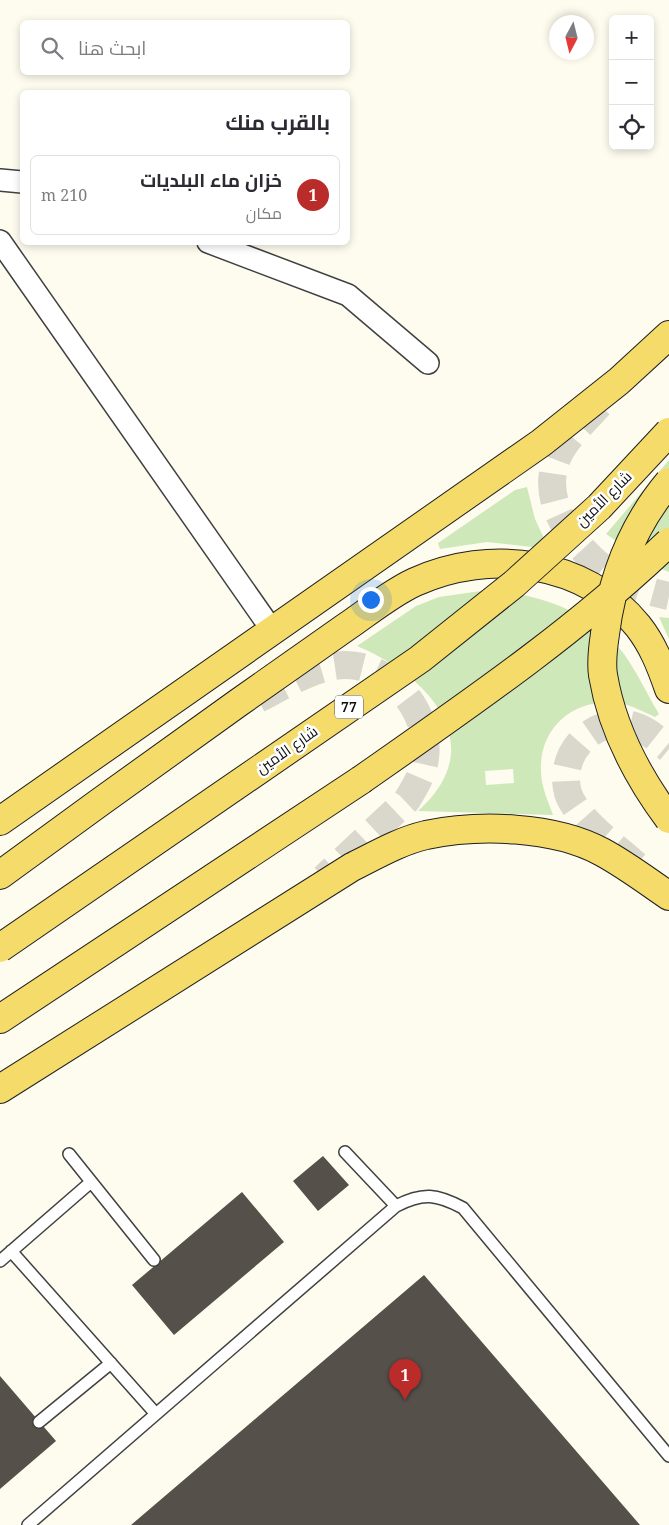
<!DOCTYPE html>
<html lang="ar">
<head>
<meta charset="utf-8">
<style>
	:root { --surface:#fff; --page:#f2f2f3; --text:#2b2b33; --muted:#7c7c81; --line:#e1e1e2; --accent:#ba2c2a }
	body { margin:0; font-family:"Noto Serif",Cairo,serif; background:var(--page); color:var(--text); direction:rtl }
	.controls { position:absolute; right:15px; top:15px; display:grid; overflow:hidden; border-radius:8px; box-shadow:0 2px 8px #0003 }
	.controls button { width:45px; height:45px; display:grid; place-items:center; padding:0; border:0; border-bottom:1px solid var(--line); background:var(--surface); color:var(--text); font:25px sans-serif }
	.compass { position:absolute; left:549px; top:15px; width:45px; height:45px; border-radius:50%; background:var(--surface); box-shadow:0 2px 8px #0003; rotate:187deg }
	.you { position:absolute; left:370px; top:599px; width:18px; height:18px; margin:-12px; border:4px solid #fff; border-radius:50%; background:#1a73e8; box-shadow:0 0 0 8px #1a73e833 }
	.badge { display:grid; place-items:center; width:32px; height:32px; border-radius:50%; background:var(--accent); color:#fff; font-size:16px; font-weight:700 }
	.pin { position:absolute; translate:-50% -41px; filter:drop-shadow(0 1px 2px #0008) }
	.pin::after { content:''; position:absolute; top:26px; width:18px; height:15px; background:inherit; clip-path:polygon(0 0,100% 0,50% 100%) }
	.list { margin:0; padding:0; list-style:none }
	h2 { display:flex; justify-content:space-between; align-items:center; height:65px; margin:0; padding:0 20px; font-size:21px }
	h2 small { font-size:16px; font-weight:400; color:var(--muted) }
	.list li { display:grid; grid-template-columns:32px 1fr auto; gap:15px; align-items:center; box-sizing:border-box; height:80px; margin:0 10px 10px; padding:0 10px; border:1px solid var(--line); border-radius:8px }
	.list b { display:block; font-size:19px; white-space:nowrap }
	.list p { margin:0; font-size:16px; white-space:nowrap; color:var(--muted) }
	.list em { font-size:16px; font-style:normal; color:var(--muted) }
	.icon { flex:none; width:28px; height:28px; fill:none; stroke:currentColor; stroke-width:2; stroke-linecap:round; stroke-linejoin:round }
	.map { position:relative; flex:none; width:669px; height:1525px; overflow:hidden; direction:ltr }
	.search { position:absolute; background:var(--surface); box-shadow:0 2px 8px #0003; left:20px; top:20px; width:330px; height:55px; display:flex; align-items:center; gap:12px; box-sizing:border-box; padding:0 18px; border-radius:8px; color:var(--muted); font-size:19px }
	.panel { position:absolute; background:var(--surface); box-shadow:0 2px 8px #0003; left:20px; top:90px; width:330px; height:155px; border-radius:8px; direction:rtl }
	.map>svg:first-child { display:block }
	.green { fill:#cfe8ba; fill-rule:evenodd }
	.building { fill:#56504b }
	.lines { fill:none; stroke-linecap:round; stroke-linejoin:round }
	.primary-tunnel { stroke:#dad8cd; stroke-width:28; stroke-dasharray:28 14; stroke-linecap:butt }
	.service-casing { stroke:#414141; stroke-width:14 }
	.minor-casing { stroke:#414141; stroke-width:24 }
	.primary-casing { stroke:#1f1f1f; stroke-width:30 }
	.service { stroke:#fff; stroke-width:11 }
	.minor { stroke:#fff; stroke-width:21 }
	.primary { stroke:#f4db6a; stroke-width:28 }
	.primary-bridge-casing { stroke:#1f1f1f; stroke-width:30; stroke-linecap:butt }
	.primary-bridge { stroke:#f4db6a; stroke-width:28 }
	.labels { text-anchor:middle; stroke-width:5; stroke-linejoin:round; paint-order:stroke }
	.shield { fill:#fff; stroke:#565656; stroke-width:1 }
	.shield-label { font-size:14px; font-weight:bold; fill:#0e0e0e }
	.street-label { font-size:15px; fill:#0e0e0e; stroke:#fff }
</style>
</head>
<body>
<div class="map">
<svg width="669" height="1525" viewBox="0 0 669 1525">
	<rect width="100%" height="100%" fill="#fefcef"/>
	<path class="green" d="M669 460V572L654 566 606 534Z
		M527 487 535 519 549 549 487 542 440 549 438 543 515 490Z
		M488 590C540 594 591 611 624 654 637 672 647 694 659 714L655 717C644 712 631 705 619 703 576 697 539 726 541 771 541 786 548 801 553 815L418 811C493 744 427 675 357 646L416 606 439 597ZM513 769 514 783 486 785 485 771Z
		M659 617 669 618V639Z"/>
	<path class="building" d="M323 1156 349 1185 318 1211 293 1181Z
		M242 1192 284 1242 174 1335 132 1285Z
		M424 1275 640 1525H131Z
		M0 1376 56 1441 0 1489Z"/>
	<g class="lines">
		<path class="primary-tunnel" d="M599 405C585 421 567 437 558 456 537 502 576 550 612 575 630 586 649 592 669 596
			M258 699C284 686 315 665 346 665 392 665 431 713 425 758 423 774 415 787 407 800L324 878
			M636 865C616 847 576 818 568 793 557 754 594 714 634 726 648 730 658 740 669 749"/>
		<defs>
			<path id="service" d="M345 1152 396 1206
				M69 1154 154 1260
				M11 1251 156 1414
				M0 1261 91 1182
				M39 1422 111 1363
				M28 1525 396 1206C423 1192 437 1194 463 1208L669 1456"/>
			<path id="minor" d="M0 180 22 182
				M0 241 272 630
				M208 242 348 295 428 363"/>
			<path id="primary" d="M0 821 541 443 619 381 669 335
				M0 875C79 817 158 760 238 703 274 678 310 652 346 627 368 612 391 593 415 582 490 548 585 560 638 626 653 645 661 666 669 689
				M0 1019 361 780
				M0 1089 352 867C376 855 400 841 426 835 479 824 554 826 602 852 626 865 647 881 669 896"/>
		</defs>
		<use href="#service" class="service-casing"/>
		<use href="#minor" class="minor-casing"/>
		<use href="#primary" class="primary-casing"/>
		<use href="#service" class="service"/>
		<use href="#minor" class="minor"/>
		<use href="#primary" class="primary"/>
		<defs>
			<path id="primary-bridge" d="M669 482C633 525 612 578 605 634 603 647 601 662 603 675 612 729 637 776 669 819
				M361 780C468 705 575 632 669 542
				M0 948 420 659 514 584 599 507 669 432"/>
		</defs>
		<use href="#primary-bridge" class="primary-bridge-casing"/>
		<use href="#primary-bridge" class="primary-bridge"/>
	</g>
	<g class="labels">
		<rect class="shield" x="335" y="695.5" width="28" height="23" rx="4"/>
		<g class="shield-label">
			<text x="349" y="712">77</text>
		</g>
		<g class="street-label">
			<text transform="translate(604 499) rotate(-45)" y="5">شارع الأمين</text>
			<text transform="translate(287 750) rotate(-35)" y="5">شارع الأمين</text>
		</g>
	</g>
</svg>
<div class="controls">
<button>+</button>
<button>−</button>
<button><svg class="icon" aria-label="locate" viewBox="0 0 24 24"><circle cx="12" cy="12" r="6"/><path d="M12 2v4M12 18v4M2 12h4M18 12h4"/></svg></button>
</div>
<svg class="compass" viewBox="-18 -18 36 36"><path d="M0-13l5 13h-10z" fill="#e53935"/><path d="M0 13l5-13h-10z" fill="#7c7c81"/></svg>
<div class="you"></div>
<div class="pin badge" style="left:405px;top:1400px">1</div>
<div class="search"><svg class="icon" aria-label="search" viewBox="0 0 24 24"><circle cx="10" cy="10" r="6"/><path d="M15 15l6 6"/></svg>ابحث هنا</div>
<section class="panel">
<h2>بالقرب منك<small></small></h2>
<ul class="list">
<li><span class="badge">1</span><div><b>خزان ماء البلديات</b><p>مكان</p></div><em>210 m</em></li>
</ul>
</section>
</div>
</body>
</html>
